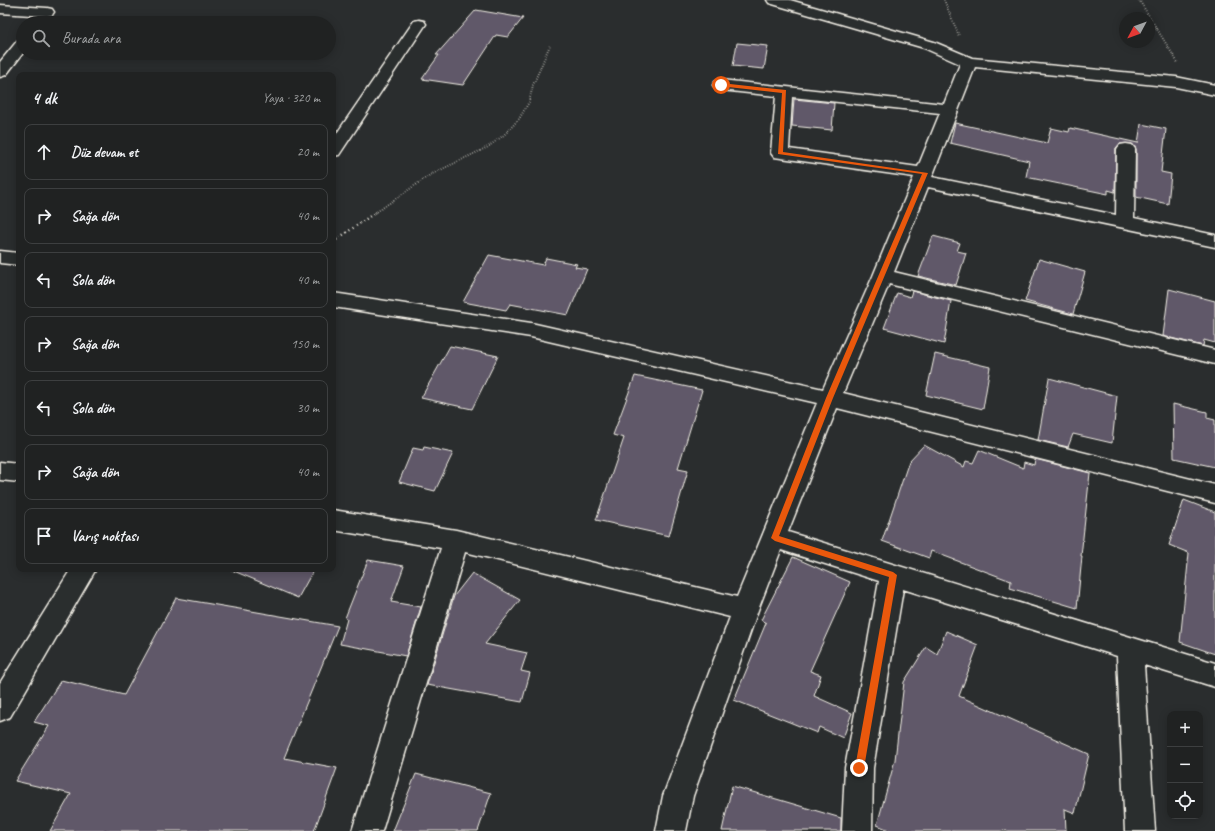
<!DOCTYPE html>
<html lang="tr">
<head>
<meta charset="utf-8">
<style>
	:root { --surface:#202222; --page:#282a2a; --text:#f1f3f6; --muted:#a2a4a5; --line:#3d3f40 }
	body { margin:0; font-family:Caveat,sans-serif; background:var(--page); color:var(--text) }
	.controls { position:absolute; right:12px; bottom:12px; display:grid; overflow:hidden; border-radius:8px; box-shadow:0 2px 10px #0003 }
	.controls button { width:36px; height:36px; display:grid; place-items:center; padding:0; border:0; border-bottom:1px solid var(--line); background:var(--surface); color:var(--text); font:20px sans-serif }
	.compass { position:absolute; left:1119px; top:12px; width:36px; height:36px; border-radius:50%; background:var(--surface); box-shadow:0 2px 10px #0003; rotate:229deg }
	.stop { position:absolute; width:12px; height:12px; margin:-9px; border:3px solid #ea580c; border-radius:50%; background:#fff }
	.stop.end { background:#ea580c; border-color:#fff; box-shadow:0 1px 4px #0008 }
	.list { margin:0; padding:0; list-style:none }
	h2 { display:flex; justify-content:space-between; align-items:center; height:52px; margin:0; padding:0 16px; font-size:17px }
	h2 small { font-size:13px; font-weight:400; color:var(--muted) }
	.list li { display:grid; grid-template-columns:26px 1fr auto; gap:12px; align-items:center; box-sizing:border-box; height:56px; margin:0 8px 8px; padding:0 8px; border:1px solid var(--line); border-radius:8px }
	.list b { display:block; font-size:15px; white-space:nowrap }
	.list em { font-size:13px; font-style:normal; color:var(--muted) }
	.icon { flex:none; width:22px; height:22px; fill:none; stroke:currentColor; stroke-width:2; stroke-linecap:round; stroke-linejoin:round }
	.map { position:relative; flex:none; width:1215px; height:831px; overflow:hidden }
	.search { position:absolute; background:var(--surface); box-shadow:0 2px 10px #0003; left:16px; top:16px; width:320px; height:44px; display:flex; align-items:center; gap:10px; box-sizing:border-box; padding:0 14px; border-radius:22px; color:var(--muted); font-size:15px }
	.panel { position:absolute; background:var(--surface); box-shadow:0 2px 10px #0003; left:16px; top:72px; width:320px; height:500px; border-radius:8px }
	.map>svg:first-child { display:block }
	.building { fill:#615969; stroke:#f4f1e8 }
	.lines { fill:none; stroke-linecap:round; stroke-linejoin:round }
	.minor-casing { stroke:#f4f1e8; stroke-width:3 }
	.path-far1 { stroke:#f4f1e8; stroke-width:2; stroke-dasharray:0.5 2; stroke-linecap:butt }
	.path { stroke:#f4f1e8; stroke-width:2.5; stroke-dasharray:1 3; stroke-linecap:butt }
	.minor { fill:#2a2d2e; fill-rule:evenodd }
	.route { fill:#ea580c }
</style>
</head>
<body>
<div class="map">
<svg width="1215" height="831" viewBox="0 0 1215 831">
	<rect width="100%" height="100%" fill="#2a2d2e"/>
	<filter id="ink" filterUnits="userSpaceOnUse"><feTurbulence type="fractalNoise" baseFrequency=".025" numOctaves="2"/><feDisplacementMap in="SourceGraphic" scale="8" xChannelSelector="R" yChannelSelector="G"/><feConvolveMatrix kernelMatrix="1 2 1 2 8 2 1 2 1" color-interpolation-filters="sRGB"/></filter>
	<g filter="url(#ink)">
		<path class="building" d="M476 10 523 18 508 37 496 35 463 85 422 79 439 55H436Z
			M737 43 768 46 764 69 733 66Z
			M794 99 834 103 832 130 792 126Z
			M955 123 1047 143 1051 128 1069 132 1070 128 1138 143 1141 124 1166 129 1161 172 1171 174 1168 204 1136 197V149L1132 144H1120L1116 148 1115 192 1108 190V194L1026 177 1029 161 950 143Z
			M933 236 960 243 957 251 966 253 956 285 918 276Z
			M489 255 543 265 546 258 577 264 575 267 587 269 568 315 510 304 506 310 463 302Z
			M1039 259 1085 272 1073 314 1025 301Z
			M1169 289 1215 301V343L1204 340 1203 346 1163 336Z
			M912 291 951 301 944 344 884 328 897 293 910 297Z
			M450 346 498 356 472 409 421 398Z
			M935 354 990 367 983 409 926 395Z
			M635 376 702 390 678 468 688 470 669 536 596 520 624 438 613 435Z
			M1049 378 1117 396 1112 443 1073 434 1068 447 1038 440Z
			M1173 404 1207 412V418L1215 420V467L1174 458Z
			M924 445 964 467 966 461 973 463 979 450 1023 468 1024 462 1034 465 1035 459 1090 473 1081 556H1082L1077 608 1010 588 1011 581 931 551 929 558 882 541 909 461Z
			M424 447 453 453 435 491 399 482 413 448 423 450Z
			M1184 500 1215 512V654L1180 642 1189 553 1169 545Z
			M793 557 850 582 810 671 821 675 814 696 852 713 843 738 819 727 817 733 734 700 766 623 761 620Z
			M368 560 404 566 391 602 421 607 406 656 340 644 347 619 345 618Z
			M229 569H314L298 598Z
			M472 573 520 600 485 644 527 653 521 671 530 673 522 702 427 685 454 596Z
			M176 598 338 626 284 758 337 768 314 831H50L71 794 15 781 49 726 34 722 61 680 124 695Z
			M946 631 978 645 959 696 1089 754 1075 813 1065 809 1066 831H892L877 825 895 760 904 682 926 647 937 654Z
			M416 774 491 793 478 831H393Z
			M732 786 841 818V831H722Z"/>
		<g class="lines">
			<defs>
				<path id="minor" d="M767 0H790L934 42 972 58 1176 77 1215 85V95L1176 87 975 67 932 177 1116 215 1117 149 1120 145 1126 144 1132 145 1135 149 1134 218 1215 235V247L928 187 894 272 1215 350V364L889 284 843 393 1215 485V503L837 408 788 532 1215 663V687L1144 665 1155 831H1125L1117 656 903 589 873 768 872 831H842L845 768 879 581 781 550 758 610 693 796 686 831H656L663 796 730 617 465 552 382 831H352L441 548 333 530V510L456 530 737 597 817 403 531 337 333 307V293L531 323 823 389 873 276 914 177 774 157 771 153 776 96 721 90 715 88 713 85 715 82 721 80 944 104 960 64 924 48 769 3ZM792 97 940 113 918 167 789 149Z
					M0 5 47 8 52 9 54 12 52 15 47 16 0 13Z
					M419 20 424 21 426 24 339 155 333 156V139L414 21Z
					M23 38V53L6 75 0 77V62L18 40Z
					M0 251 19 253V265L0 263Z
					M0 462 19 464V482L0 480Z
					M71 569H96L10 717 0 721V683Z"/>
			</defs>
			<use href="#minor" class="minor-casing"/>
			<path class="path-far1" d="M944 0 959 36
				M1139 0 1178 63
				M375 213 430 175 488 147 504 135 519 119 529 102 533 85 550 45"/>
			<path class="path" d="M333 242 376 212"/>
			<use href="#minor" class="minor"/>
		</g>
	</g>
	<path class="route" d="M721 83 786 90 783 152 928 173 833 398 779 536 893 572 897 575 864 768 859 772 855 768 889 577 775 541 771 538 826 398 922 174 778 154 782 93 719 86Z"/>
</svg>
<div class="controls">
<button>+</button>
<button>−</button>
<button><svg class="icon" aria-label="locate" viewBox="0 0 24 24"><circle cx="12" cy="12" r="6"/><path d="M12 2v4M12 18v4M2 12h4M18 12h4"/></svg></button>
</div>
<svg class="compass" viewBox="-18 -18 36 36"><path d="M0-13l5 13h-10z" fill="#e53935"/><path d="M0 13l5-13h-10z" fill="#a2a4a5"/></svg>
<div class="stop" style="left:721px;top:85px"></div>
<div class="stop end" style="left:859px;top:768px"></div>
<div class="search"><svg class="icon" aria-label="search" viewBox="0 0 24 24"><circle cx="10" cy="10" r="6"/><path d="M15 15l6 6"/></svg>Burada ara</div>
<section class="panel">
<h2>4 dk<small>Yaya · 320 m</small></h2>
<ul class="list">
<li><svg class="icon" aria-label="ahead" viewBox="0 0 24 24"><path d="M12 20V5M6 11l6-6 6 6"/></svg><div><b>Düz devam et</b></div><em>20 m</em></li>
<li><svg class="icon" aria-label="right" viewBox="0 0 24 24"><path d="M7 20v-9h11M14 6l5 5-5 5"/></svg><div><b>Sağa dön</b></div><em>40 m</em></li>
<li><svg class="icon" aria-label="left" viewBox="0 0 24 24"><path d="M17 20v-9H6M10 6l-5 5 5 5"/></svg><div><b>Sola dön</b></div><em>40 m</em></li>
<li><svg class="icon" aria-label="right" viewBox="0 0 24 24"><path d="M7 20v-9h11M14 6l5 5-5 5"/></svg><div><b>Sağa dön</b></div><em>150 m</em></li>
<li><svg class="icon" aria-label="left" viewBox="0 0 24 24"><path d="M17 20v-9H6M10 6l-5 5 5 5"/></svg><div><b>Sola dön</b></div><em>30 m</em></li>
<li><svg class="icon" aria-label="right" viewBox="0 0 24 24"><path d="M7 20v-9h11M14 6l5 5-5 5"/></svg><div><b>Sağa dön</b></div><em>40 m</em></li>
<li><svg class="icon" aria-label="arrive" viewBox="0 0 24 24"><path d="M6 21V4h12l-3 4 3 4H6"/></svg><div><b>Varış noktası</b></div></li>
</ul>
</section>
</div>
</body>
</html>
